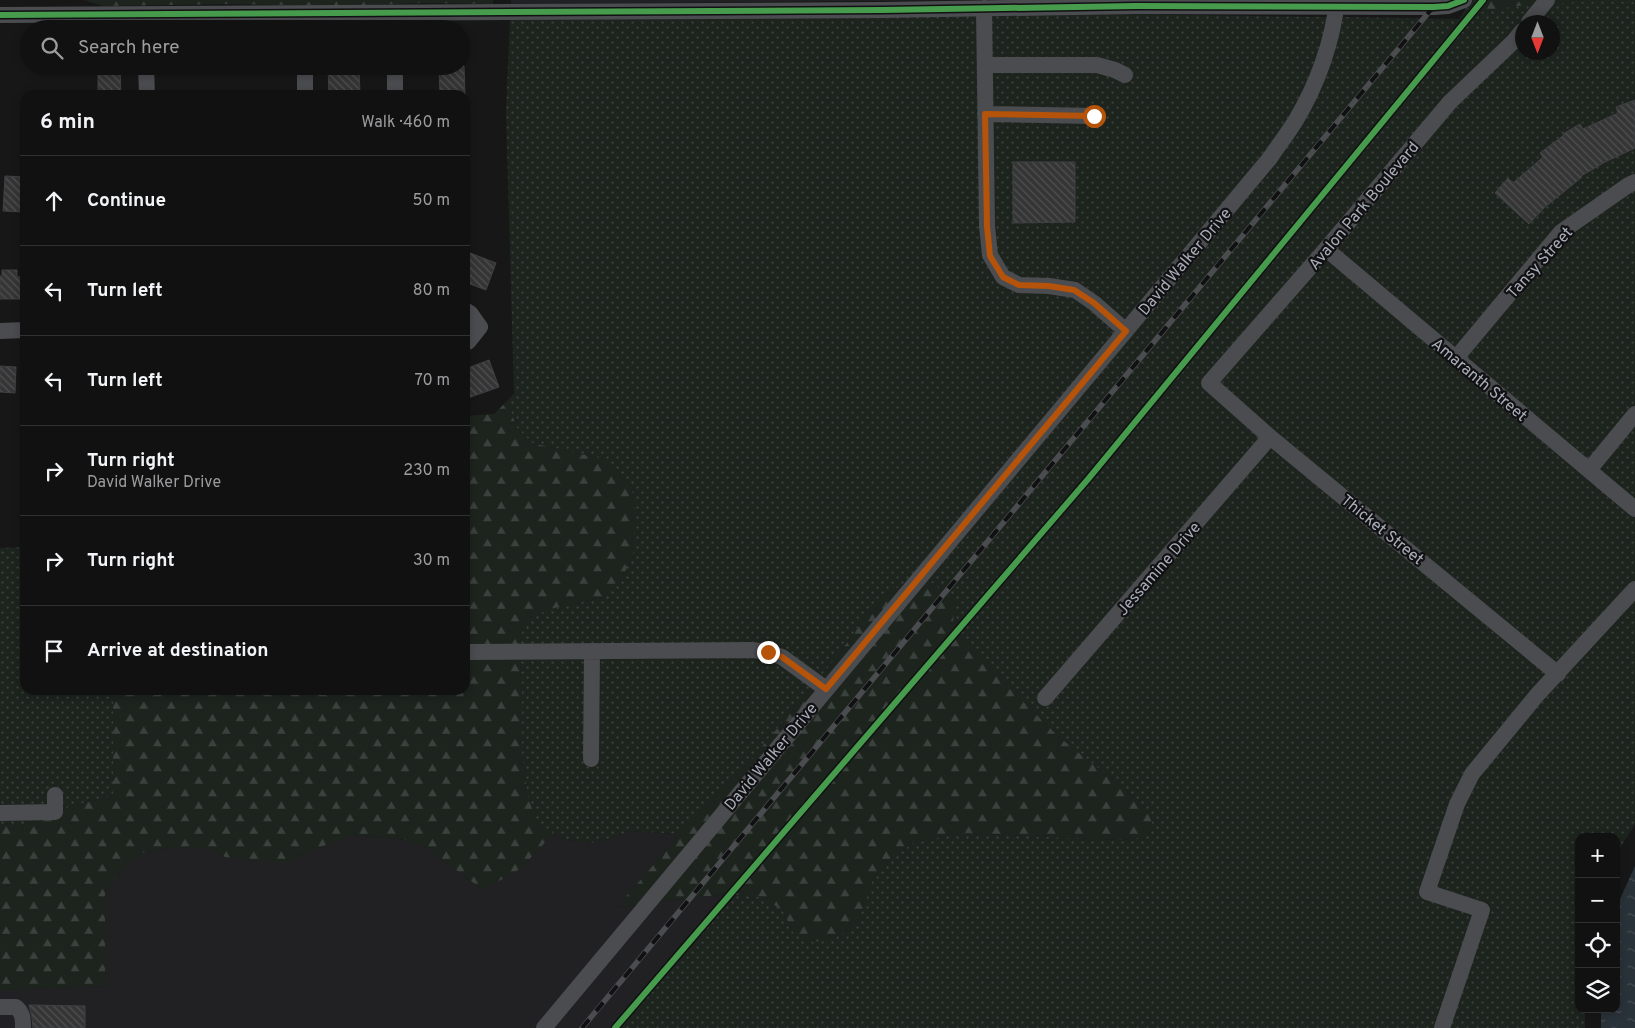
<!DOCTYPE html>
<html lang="en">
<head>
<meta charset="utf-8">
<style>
	:root { --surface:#111; --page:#1a1a1a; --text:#f1f3f6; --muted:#9c9d9f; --line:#303131 }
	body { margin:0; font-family:Overpass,sans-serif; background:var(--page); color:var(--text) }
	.controls { position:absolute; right:15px; bottom:15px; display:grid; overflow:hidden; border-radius:10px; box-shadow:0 2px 8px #0003 }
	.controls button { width:45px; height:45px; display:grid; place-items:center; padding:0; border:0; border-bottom:1px solid var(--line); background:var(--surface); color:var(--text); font:25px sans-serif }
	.compass { position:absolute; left:1515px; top:15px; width:45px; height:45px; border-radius:50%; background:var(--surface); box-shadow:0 2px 8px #0003; rotate:180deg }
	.stop { position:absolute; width:15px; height:15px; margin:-11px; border:4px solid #b45309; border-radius:50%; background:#fff }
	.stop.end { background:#b45309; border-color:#fff; box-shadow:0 1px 5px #0008 }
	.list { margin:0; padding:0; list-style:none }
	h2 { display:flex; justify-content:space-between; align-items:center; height:65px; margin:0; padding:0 20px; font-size:21px }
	h2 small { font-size:16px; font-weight:400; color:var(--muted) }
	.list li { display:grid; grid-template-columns:32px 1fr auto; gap:15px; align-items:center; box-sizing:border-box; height:90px; padding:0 20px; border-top:1px solid var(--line) }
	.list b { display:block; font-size:19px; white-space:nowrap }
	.list p { margin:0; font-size:16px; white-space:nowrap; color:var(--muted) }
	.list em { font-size:16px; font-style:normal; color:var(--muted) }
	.icon { flex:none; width:28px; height:28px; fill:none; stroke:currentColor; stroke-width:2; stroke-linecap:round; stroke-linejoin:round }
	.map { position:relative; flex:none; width:1635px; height:1028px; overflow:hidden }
	.search { position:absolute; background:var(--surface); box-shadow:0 2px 8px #0003; left:20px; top:20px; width:450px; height:55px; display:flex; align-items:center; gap:12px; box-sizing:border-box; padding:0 18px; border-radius:28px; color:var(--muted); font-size:19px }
	.panel { position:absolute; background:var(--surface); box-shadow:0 2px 8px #0003; left:20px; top:90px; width:450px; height:605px; border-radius:15px }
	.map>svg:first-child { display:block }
	.built { fill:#212123 }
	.grass { fill:url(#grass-dots); fill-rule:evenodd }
	.forest { fill:url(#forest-firs) }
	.water { fill:url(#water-ripples) }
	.building { fill:url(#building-back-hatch); stroke:#3f4043 }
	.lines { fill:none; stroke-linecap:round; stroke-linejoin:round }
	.minor { stroke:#4b4c50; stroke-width:16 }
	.rail-casing { stroke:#4b4c4f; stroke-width:5.5 }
	.rail { stroke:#111113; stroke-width:4; stroke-dasharray:11; stroke-linecap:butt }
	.cycleway-casing { stroke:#111113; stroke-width:9 }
	.cycleway { stroke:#469c4c; stroke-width:6 }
	.route { stroke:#b45309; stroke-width:6 }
	.labels { text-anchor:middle; stroke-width:4.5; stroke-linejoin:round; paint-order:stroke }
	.street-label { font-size:16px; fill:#a8adb8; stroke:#111113 }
</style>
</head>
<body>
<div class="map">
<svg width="1635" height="1028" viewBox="0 0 1635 1028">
	<defs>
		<pattern id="grass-dots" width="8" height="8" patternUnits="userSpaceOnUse" patternTransform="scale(1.25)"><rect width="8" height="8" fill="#1d241e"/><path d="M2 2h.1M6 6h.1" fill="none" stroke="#3b413d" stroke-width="1.8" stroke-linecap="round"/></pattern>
		<pattern id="forest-firs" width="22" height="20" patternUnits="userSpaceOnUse" patternTransform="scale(1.25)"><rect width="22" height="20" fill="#1d241e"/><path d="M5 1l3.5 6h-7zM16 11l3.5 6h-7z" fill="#3b413d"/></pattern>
		<pattern id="water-ripples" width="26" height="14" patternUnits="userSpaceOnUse" patternTransform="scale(1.25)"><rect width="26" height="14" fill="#2a3239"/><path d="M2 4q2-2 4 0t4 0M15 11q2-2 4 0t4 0" fill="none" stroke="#464d54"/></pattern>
		<pattern id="building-back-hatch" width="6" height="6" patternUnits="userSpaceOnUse" patternTransform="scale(1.25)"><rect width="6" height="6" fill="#353536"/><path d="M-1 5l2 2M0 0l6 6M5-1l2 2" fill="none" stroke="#4f5051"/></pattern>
	</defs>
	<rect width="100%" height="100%" fill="#171717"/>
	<path class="built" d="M511 0H995L511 4Z
		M631 831 680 834 617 907 636 905 535 1028H0V990L105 986V892L122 869 139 854 168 848H207L225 857 296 856 353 835 407 840 428 849 483 890 520 868 554 833 565 840 597 843Z
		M728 894 611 1028H554L658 902Z"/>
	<path class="grass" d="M1576 2H1635V824L1621 846 1616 858V837H1579V1009H1585V1028H611L728 894 763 897 783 911 794 934 832 939 846 931 860 916 874 876 891 859 914 842 960 833 1123 840 1143 837 1146 808 1128 792 1059 737 959 638 953 621 924 583 1275 164 1341 17 1459 19 1482 11 1519 5ZM1522 22H1552V52H1522Z
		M1120 14 1327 17C1320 51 1308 85 1291 115 1283 128 1273 140 1265 153L905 584 879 598 836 658 754 756 680 834 631 831 597 843 565 840 537 823 528 797 522 755V692L519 649 524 620 550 609 604 597 624 574 603 459 532 443 517 428 507 401 514 394 506 111 510 19Z
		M25 547V690H113V796L72 806 18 827 0 824V548Z"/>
	<path class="forest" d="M84 0H493V4L421 3 350 6 229 4 103 6Z
		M1471 0H1635V2C1576 2 1514 0 1459 19Z
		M507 401 517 428 532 443 603 459 618 471 635 496V548L624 574 604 597 550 609 524 620 519 649 522 692V755L528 797 537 823 554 833 520 869 483 890 428 849 407 840 353 835 296 856 288 863 225 857 207 848H168L139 854 122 869 105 892V986L0 990V824L18 827 72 806 113 796V690H465V416L494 414Z
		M924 583H933L955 603 953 621 959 638 1059 737 1128 792 1146 808 1152 823 1143 837 1123 840 960 833 914 842 891 859 874 876 860 916 846 931 832 939 812 942 794 934 783 911 763 897 728 894 658 902Z
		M905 584 636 905 617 907 680 834 754 756 836 658 879 598Z"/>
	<path class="water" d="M1635 866V1028H1601V1009H1616V908Z"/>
	<path class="building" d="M98 66H120L121 95H98Z
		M328 66H359L360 95H329Z
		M439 66H464L465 95H440Z
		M1635 100V148L1605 162 1581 176 1582 177 1545 207 1529 224 1495 193 1508 178 1513 183 1543 157 1540 153 1564 135 1563 134 1580 124 1583 129 1618 113 1616 107Z
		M1013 162H1075V222L1013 223Z
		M5 176 25 177V212L3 211Z
		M465 251 496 263 486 290 465 282Z
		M2 270H17V277H25V299H0V276H2Z
		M489 360 499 387 465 399V369Z
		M0 366 16 367 15 393 0 392Z
		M29 1005 85 1006V1028H33L32 1017Z"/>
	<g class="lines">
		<path class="minor" d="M984 8 987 226 990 255 1003 277 1019 285 1049 286 1075 290 1094 303 1126 331
			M0 15 882 10 1136 6 1434 7 1448 6 1464 0
			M1529 22 1547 0
			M1522 31 1514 41 1450 102 1326 249 1209 383 1270 437 1558 674
			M985 65H1097L1115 70 1125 75
			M146 66 147 95
			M305 66V95
			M395 66V95
			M985 114 1094 116
			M1326 249 1635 509
			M465 310 470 313 480 327 468 342H465
			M0 331 25 330
			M1456 358 1561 232 1627 186 1635 182
			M1589 470 1635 414
			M465 652 752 650 768 652 782 657 826 689
			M1045 698 1270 437
			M591 759 592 652
			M0 813 55 812V795
			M0 1007H16C23 1013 23 1019 23 1028
			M544 1028 1270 158C1278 146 1288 133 1296 120 1317 85 1333 41 1337 0
			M1442 1028 1482 910 1427 892 1457 804 1472 774 1537 695 1635 589"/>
		<defs>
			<path id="rail" d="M582 1028 1439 0"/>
		</defs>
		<use href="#rail" class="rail-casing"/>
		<use href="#rail" class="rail"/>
		<defs>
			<path id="cycleway" d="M0 15 882 10 1136 6 1434 7 1448 6 1464 0
				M615 1028 1089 478 1483 0"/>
		</defs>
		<use href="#cycleway" class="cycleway-casing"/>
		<use href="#cycleway" class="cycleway"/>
	</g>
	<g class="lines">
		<path class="route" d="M768 652 782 657 826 689 1126 331 1094 303 1074 290 1049 286 1019 285 1003 277 990 256 987 226 985 114 1094 116"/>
	</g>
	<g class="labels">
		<g class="street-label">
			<text transform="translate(1363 205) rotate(-50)" y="6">Avalon Park Boulevard</text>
			<text transform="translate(1184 261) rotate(-50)" y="6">David Walker Drive</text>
			<text transform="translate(1539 262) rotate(-48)" y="6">Tansy Street</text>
			<text transform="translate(1480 379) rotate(40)" y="6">Amaranth Street</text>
			<text transform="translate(1383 529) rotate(39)" y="6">Thicket Street</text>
			<text transform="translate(1158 568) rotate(-49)" y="6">Jessamine Drive</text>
			<text transform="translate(770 756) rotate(-50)" y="6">David Walker Drive</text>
		</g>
	</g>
</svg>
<div class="controls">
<button>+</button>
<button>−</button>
<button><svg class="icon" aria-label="locate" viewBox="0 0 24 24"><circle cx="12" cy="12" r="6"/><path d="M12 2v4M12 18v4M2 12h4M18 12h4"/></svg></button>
<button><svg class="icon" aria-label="layers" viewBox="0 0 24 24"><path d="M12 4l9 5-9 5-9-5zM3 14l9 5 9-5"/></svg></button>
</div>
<svg class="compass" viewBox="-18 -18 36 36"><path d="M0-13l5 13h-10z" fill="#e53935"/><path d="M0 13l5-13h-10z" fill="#9c9d9f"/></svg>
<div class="stop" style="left:1094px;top:116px"></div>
<div class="stop end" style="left:768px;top:652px"></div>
<div class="search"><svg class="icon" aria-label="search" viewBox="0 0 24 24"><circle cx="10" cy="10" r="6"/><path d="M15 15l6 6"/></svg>Search here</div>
<section class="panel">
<h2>6 min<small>Walk · 460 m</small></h2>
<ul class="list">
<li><svg class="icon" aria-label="ahead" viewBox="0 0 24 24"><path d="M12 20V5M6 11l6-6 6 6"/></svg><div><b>Continue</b></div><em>50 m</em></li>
<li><svg class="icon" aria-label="left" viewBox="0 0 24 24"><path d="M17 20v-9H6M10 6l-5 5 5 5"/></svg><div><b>Turn left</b></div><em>80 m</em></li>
<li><svg class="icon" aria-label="left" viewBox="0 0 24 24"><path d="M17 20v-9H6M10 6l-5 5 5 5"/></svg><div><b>Turn left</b></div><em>70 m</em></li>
<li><svg class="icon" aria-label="right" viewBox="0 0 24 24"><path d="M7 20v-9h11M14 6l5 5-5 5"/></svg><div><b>Turn right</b><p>David Walker Drive</p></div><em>230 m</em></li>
<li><svg class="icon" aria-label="right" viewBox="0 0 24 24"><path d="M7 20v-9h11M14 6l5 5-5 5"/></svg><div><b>Turn right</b></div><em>30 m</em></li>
<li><svg class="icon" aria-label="arrive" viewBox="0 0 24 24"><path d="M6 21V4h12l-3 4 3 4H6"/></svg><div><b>Arrive at destination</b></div></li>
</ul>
</section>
</div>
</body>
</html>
